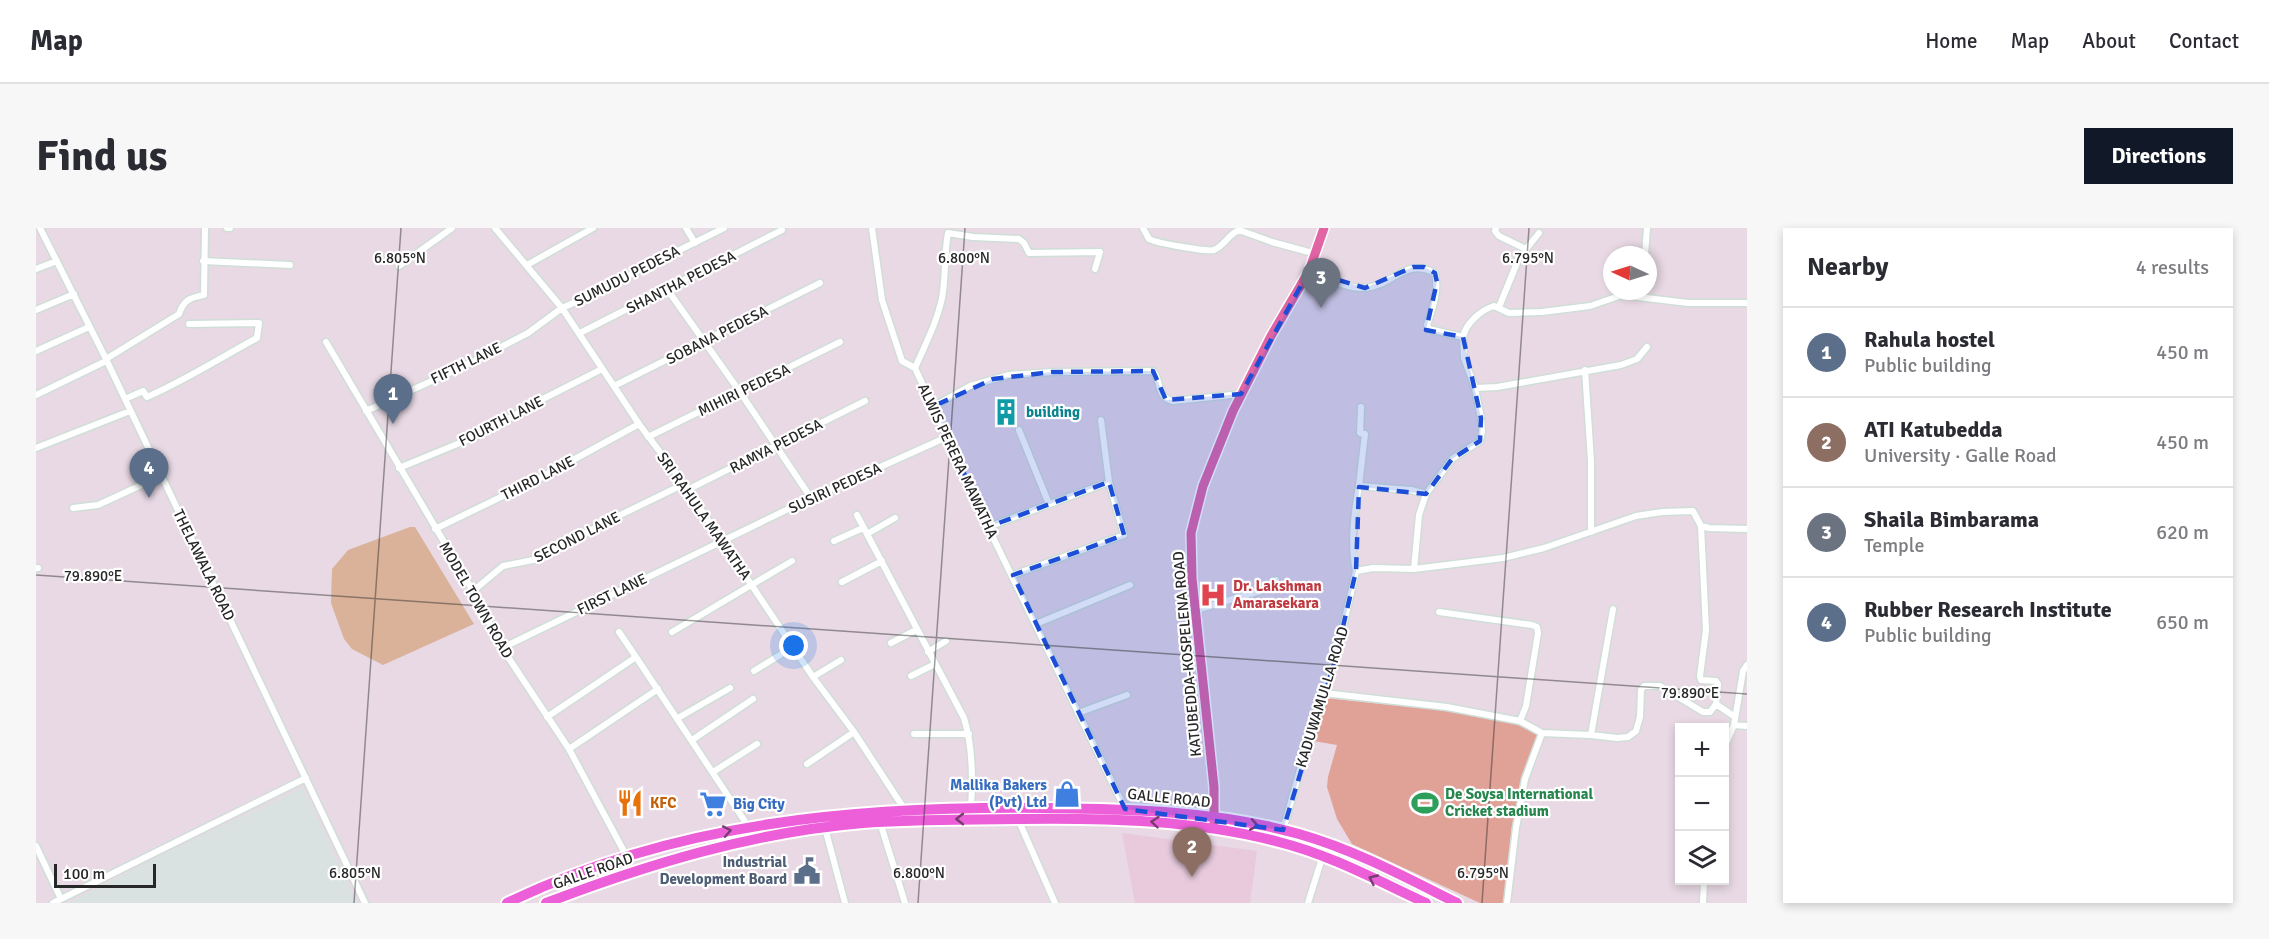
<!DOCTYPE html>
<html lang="en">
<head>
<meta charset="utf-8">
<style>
	:root { --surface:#fff; --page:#f7f7f7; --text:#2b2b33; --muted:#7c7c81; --line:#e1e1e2; --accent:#111827 }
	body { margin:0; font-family:Signika,sans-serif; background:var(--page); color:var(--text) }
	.controls { position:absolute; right:18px; bottom:18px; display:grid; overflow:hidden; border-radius:0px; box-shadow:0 3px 9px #0003 }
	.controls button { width:54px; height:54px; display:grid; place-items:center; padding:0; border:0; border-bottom:2px solid var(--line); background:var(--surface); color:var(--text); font:30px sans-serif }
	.compass { position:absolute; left:1567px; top:18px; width:54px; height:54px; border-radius:50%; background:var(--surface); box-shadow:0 3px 9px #0003; rotate:274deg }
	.scale { position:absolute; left:18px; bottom:15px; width:102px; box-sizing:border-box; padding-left:6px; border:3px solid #272727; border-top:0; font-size:16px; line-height:21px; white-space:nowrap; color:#272727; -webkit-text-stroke:4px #fff; paint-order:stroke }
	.you { position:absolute; left:758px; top:418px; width:21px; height:21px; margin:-15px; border:4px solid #fff; border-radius:50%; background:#1a73e8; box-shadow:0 0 0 9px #1a73e833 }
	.badge { display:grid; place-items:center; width:39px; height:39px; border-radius:50%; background:var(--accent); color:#fff; font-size:20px; font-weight:700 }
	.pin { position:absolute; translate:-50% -50px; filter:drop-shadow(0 2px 3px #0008) }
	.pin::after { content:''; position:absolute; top:32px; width:21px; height:18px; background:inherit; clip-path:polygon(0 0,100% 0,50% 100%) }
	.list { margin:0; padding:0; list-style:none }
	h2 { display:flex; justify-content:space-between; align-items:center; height:78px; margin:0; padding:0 24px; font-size:26px }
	h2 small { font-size:20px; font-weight:400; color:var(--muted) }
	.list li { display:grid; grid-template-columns:39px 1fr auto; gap:18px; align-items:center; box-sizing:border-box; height:90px; padding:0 24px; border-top:2px solid var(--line) }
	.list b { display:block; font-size:22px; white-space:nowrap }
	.list p { margin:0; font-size:20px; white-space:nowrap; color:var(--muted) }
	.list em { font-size:20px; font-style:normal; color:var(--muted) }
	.icon { flex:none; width:33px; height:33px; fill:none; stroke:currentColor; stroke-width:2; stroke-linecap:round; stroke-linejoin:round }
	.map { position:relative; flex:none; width:1711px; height:675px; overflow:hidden; border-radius:0px }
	header { display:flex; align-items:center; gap:36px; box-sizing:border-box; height:84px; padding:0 30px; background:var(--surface); border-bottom:2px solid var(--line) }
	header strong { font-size:28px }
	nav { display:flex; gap:33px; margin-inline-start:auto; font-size:21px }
	.intro { display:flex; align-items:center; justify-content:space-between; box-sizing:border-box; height:144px; padding:0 36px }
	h1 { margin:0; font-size:42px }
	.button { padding:15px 27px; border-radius:0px; background:var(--accent); color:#fff; font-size:21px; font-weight:700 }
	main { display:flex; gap:36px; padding:0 36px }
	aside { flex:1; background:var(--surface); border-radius:0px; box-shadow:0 3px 9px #0003 }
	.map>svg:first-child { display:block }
	.industrial { fill:#d9e1e1 }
	.education { fill:#e8cadc }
	.medical { fill:#e6d7ee }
	.green { fill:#dab29a }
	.pitch { fill:#e0a197 }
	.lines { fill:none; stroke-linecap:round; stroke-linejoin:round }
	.street-casing { stroke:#cfded7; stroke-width:9 }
	.primary-casing { stroke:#fff; stroke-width:12 }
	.highway-casing { stroke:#fff; stroke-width:14 }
	.street { stroke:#fff; stroke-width:6 }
	.primary { stroke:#e165a5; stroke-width:9 }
	.highway { stroke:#ed5fd8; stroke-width:10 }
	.oneway { stroke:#763d6e }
	.marked { fill:#1d4ed8; fill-opacity:0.2; stroke:#1d4ed8; stroke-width:4.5; stroke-dasharray:12 8; stroke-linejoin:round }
	.ticks { fill:none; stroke:#272727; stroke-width:1.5; stroke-opacity:0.45 }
	.labels { text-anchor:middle; stroke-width:4.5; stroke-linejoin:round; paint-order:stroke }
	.street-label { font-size:15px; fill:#272727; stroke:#fff }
	.culture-label { font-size:15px; font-weight:bold; fill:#0d838f; stroke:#fff; text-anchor:start }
	.health-label { font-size:15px; font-weight:bold; fill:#be3a42; stroke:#fff; text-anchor:start }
	.shop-label { font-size:15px; font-weight:bold; fill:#366cbe; stroke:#fff; text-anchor:end }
	.leisure-label { font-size:15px; font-weight:bold; fill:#27864d; stroke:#fff; text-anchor:start }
	.food-label { font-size:15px; font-weight:bold; fill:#c56008; stroke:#fff; text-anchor:start }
	.service-label { font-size:15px; font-weight:bold; fill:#4e5e75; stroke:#fff; text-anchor:end }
	.ticks-label { font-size:15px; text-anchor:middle; fill:#272727; stroke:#fff; stroke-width:4.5; stroke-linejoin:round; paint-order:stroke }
</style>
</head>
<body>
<header>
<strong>Map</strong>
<nav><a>Home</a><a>Map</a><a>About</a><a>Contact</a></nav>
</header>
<div class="intro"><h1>Find us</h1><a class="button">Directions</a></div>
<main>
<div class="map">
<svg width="1711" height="675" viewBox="0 0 1711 675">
	<rect width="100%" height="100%" fill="#e8d9e4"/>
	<path class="industrial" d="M267 559 321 675H32L126 627Z"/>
	<path class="education" d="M1086 605 1221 623 1214 675H1099Z"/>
	<path class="medical" d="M1184 351 1189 372 1168 374 1166 361Z"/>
	<path class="green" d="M374 299H379L438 396 347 437 316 421 308 411 295 375 296 341 312 322Z"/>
	<path class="pitch" d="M1289 470 1404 482 1479 494 1503 505 1487 550 1476 597 1468 675H1444L1316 616 1301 591 1291 559 1292 549 1301 517 1277 513Z"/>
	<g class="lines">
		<defs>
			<path id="street" d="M4 0 70 131 329 675
				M191 0H194
				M459 0 526 80 603 196 648 256 777 449 818 504 869 582
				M650 0 659 15
				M836 0 846 72 866 133 879 140
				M1107 0 1113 11C1120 15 1171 24 1178 22 1188 18 1193 6 1203 2L1236 14 1280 26
				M1460 0 1459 3 1463 8 1490 21
				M1609 27 1611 0
				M167 33 254 37
				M491 37 557 0
				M363 38 416 0
				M0 41 21 33
				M1059 41 1064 24 993 25 988 15 983 11 937 9 912 5C908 26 910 49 906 70 901 94 889 117 879 140L952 299 1089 581
				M1273 43C1290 49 1311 61 1328 60 1359 58 1367 29 1399 45 1403 63 1397 79 1391 97L1393 101 1427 109C1430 95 1445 82 1458 78L1473 85 1506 84 1554 78 1586 67 1652 75H1711
				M631 61 704 164 775 270
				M1463 79 1483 30 1503 5
				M0 82 38 66
				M544 105 746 2
				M290 114 437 363 466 420 533 521 591 629
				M0 123 53 99
				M70 131 143 86C148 71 154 70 168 67L169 0
				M1549 142 1555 233V304
				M578 158 784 55
				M1439 160 1461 159 1585 137 1601 131 1611 119
				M0 167 70 133
				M89 171 107 163 111 169C150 152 184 130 221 110L223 95 153 96
				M898 178 934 158 973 147 1016 144 1117 143C1126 153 1120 170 1137 173L1205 166
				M330 183 424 140 492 105 526 80 571 60 599 44 688 0
				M983 202 1013 276
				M612 209 804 114
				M0 220 94 183
				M363 240 448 205 501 174 566 141
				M1323 258 1329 206 1324 205 1325 179
				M651 262 829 173
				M37 280 62 277 125 248
				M821 287 928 490C937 519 937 550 935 580
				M1665 298 1670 402 1664 448 1665 452 1680 453 1682 456 1680 476
				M952 299 1073 254
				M399 301 502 251 603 196
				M831 306 859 290
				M798 313 827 300
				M0 340H2
				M1378 341 1383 287 1390 266 1416 231 1444 213 1446 203 1445 190 1439 160 1428 130 1427 109
				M1320 343 1337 340 1378 341 1467 330 1508 320 1600 288 1626 284 1657 283 1665 298 1673 300 1711 301
				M977 347 1088 307 1073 254 1065 192
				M806 354 846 333
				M437 363 467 338 502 331 574 292 648 256
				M1160 382 1224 363 1240 352
				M1403 384 1496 397 1501 399 1502 405 1490 478 1484 493
				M1000 396 1094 357
				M583 404 600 429
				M636 404 756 333
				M855 415 880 402
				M466 420 775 270 911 209
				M892 424 910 413
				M718 443 757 419
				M875 448 899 436
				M777 449 805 432
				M1288 465 1411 479 1484 493 1506 505 1555 507 1581 510 1592 509 1600 503 1604 489 1605 462 1608 458H1624L1667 484H1674L1680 476 1699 489
				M1042 485 1091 467
				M511 489 600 429 714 601
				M642 490 694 460
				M1698 497 1711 498
				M878 506H933
				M1555 507 1577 381
				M656 512 717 471
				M1688 520 1698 497 1707 443 1711 437
				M533 521 622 461
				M771 536 818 504
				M677 544 721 516
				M982 591 1019 675
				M844 594 869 675
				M789 600 809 675
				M1247 602 1267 531 1300 429 1320 343C1314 316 1318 285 1323 258L1375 262 1390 266
				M0 618 25 671
				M17 675 270 550
				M1272 675 1287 627
				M1471 675 1480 600 1489 551 1506 505
				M1667 675 1668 652"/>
			<path id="primary" d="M1178 594V559L1156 350 1155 305 1167 258 1197 183 1235 108 1273 43 1288 0"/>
			<path id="highway" d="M471 675C641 593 824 578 1009 580 1094 581 1181 583 1263 606 1319 622 1369 649 1421 675
				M510 675C612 636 718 604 827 595 880 591 933 592 986 591 1072 590 1160 592 1243 614 1295 627 1342 653 1390 675"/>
		</defs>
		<use href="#street" class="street-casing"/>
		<use href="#primary" class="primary-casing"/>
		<use href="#highway" class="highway-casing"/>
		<use href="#street" class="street"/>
		<use href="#primary" class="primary"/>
		<use href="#highway" class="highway"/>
	</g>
	<defs><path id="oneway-chevron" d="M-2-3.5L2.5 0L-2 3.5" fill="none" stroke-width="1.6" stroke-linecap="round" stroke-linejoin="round" transform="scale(1.5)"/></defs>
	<g class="oneway">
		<use href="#oneway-chevron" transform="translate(924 591) rotate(180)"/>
		<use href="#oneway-chevron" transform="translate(1119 594) rotate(-175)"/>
		<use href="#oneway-chevron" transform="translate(1218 597) rotate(10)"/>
		<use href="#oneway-chevron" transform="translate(691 603) rotate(-11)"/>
		<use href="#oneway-chevron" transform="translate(1337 651) rotate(-155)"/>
	</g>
	<path class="marked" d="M1377 39H1388L1399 45 1401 54 1390 102 1427 109 1445 190 1444 213 1416 231 1390 266 1323 259 1320 343 1300 429 1247 602 1089 581 977 347 1088 307 1073 254 952 299 898 178 957 151 1016 144 1117 143 1130 172 1205 166 1273 43 1329 60Z"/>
	<path class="ticks" d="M0 347 1711 466M318 675 365 0M882 675 929 0M1446 675 1493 0"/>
	<defs>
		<symbol id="building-bare" viewBox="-9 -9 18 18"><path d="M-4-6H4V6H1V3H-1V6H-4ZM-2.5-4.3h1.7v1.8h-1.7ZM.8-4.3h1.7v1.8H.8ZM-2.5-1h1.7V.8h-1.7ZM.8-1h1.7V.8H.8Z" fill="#0f9aa8" stroke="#fff" stroke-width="2.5" paint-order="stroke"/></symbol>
		<symbol id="hospital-bare" viewBox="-9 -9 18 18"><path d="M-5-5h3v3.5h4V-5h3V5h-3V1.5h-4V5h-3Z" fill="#e0444e" stroke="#fff" stroke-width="2.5" paint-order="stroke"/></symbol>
		<symbol id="shop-bare" viewBox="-9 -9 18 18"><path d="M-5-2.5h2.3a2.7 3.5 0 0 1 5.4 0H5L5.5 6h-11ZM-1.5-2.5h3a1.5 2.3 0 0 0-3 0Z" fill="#3f7fe0" stroke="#fff" stroke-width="2.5" paint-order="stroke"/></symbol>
		<symbol id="restaurant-bare" viewBox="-9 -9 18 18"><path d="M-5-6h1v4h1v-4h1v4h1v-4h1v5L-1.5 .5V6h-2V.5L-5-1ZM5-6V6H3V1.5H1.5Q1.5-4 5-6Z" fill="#e8710a" stroke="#fff" stroke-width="2.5" paint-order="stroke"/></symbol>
		<symbol id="stadium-bare" viewBox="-9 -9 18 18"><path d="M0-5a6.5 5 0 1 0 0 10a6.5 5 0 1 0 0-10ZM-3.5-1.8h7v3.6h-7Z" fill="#2e9e5b" stroke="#fff" stroke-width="2.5" paint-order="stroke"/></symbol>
		<symbol id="supermarket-bare" viewBox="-9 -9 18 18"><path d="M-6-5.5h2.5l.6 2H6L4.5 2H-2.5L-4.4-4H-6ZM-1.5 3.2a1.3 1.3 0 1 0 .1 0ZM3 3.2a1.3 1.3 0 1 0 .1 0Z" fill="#3f7fe0" stroke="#fff" stroke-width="2.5" paint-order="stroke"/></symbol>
		<symbol id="civic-bare" viewBox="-9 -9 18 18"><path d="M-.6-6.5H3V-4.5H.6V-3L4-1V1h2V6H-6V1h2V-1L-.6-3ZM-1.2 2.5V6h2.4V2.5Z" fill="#5c6f8a" stroke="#fff" stroke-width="2.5" paint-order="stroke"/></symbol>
	</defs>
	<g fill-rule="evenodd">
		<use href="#building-bare" x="951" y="165" width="38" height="38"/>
		<use href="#hospital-bare" x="1158" y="348" width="38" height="38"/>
		<use href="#shop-bare" x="1012" y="547" width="38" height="38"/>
		<use href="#restaurant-bare" x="575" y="556" width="38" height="38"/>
		<use href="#stadium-bare" x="1370" y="556" width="38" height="38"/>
		<use href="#supermarket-bare" x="658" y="557" width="38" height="38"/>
		<use href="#civic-bare" x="752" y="624" width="38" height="38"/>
	</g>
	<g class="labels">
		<g class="street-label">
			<text transform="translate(591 48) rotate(-27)" y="5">SUMUDU PEDESA</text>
			<text transform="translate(645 54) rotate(-27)" y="5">SHANTHA PEDESA</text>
			<text transform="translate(681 107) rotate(-27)" y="5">SOBANA PEDESA</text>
			<text transform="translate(430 135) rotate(-26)" y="5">FIFTH LANE</text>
			<text transform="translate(708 162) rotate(-26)" y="5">MIHIRI PEDESA</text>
			<text transform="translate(465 193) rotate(-27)" y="5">FOURTH LANE</text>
			<text transform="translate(740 218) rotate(-27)" y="5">RAMYA PEDESA</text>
			<text transform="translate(922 233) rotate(65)" y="5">ALWIS PERERA MAWATHA</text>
			<text transform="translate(502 250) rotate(-27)" y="5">THIRD LANE</text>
			<text transform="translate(799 260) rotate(-25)" y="5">SUSIRI PEDESA</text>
			<text transform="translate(668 288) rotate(55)" y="5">SRI RAHULA MAWATHA</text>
			<text transform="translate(541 309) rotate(-27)" y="5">SECOND LANE</text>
			<text transform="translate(168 337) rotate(64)" y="5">THELAWALA ROAD</text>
			<text transform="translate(576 366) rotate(-26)" y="5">FIRST LANE</text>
			<text transform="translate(440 372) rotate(60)" y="5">MODEL TOWN ROAD</text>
			<text transform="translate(1151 426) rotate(-95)" y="5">KATUBEDDA-KOSPELENA ROAD</text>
			<text transform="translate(1286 469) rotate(-73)" y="5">KADUWAMULLA ROAD</text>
			<text transform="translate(1133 570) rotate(6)" y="5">GALLE ROAD</text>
			<text transform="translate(557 643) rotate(-19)" y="5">GALLE ROAD</text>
		</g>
		<g class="culture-label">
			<text x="990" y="189">building</text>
		</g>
		<g class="health-label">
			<text x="1197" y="363">Dr. Lakshman<tspan x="1197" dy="17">Amarasekara</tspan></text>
		</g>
		<g class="shop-label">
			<text x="1011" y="562">Mallika Bakers<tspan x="1011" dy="17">(Pvt) Ltd</tspan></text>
			<text x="697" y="581" text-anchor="start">Big City</text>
		</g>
		<g class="leisure-label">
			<text x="1409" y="571">De Soysa International<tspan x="1409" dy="17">Cricket stadium</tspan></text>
		</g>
		<g class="food-label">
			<text x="614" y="580">KFC</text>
		</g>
		<g class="service-label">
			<text x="751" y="639">Industrial<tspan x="751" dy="17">Development Board</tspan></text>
		</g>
	</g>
	<g class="ticks-label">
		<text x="364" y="35">6.805°N</text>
		<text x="928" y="35">6.800°N</text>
		<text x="1492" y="35">6.795°N</text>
		<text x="57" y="353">79.890°E</text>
		<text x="1654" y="470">79.890°E</text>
		<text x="319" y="650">6.805°N</text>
		<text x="883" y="650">6.800°N</text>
		<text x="1447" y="650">6.795°N</text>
	</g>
</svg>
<div class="controls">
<button>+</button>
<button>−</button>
<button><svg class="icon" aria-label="layers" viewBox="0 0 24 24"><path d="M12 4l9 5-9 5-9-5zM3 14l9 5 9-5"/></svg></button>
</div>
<svg class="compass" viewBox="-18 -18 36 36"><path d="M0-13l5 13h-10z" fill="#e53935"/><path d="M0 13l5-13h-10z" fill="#7c7c81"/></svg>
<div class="scale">100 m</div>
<div class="you"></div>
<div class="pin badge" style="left:357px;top:196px;background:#5c6f8a">1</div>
<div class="pin badge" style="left:1156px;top:649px;background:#8d6e63">2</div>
<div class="pin badge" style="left:1285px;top:80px;background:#6b7280">3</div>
<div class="pin badge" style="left:113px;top:270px;background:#5c6f8a">4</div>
</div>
<aside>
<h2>Nearby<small>4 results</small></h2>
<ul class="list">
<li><span class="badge" style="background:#5c6f8a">1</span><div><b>Rahula hostel</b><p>Public building</p></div><em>450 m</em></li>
<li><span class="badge" style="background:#8d6e63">2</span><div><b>ATI Katubedda</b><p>University · Galle Road</p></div><em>450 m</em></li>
<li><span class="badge" style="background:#6b7280">3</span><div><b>Shaila Bimbarama</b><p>Temple</p></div><em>620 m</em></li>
<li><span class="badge" style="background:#5c6f8a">4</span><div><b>Rubber Research Institute</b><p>Public building</p></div><em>650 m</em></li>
</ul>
</aside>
</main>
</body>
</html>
